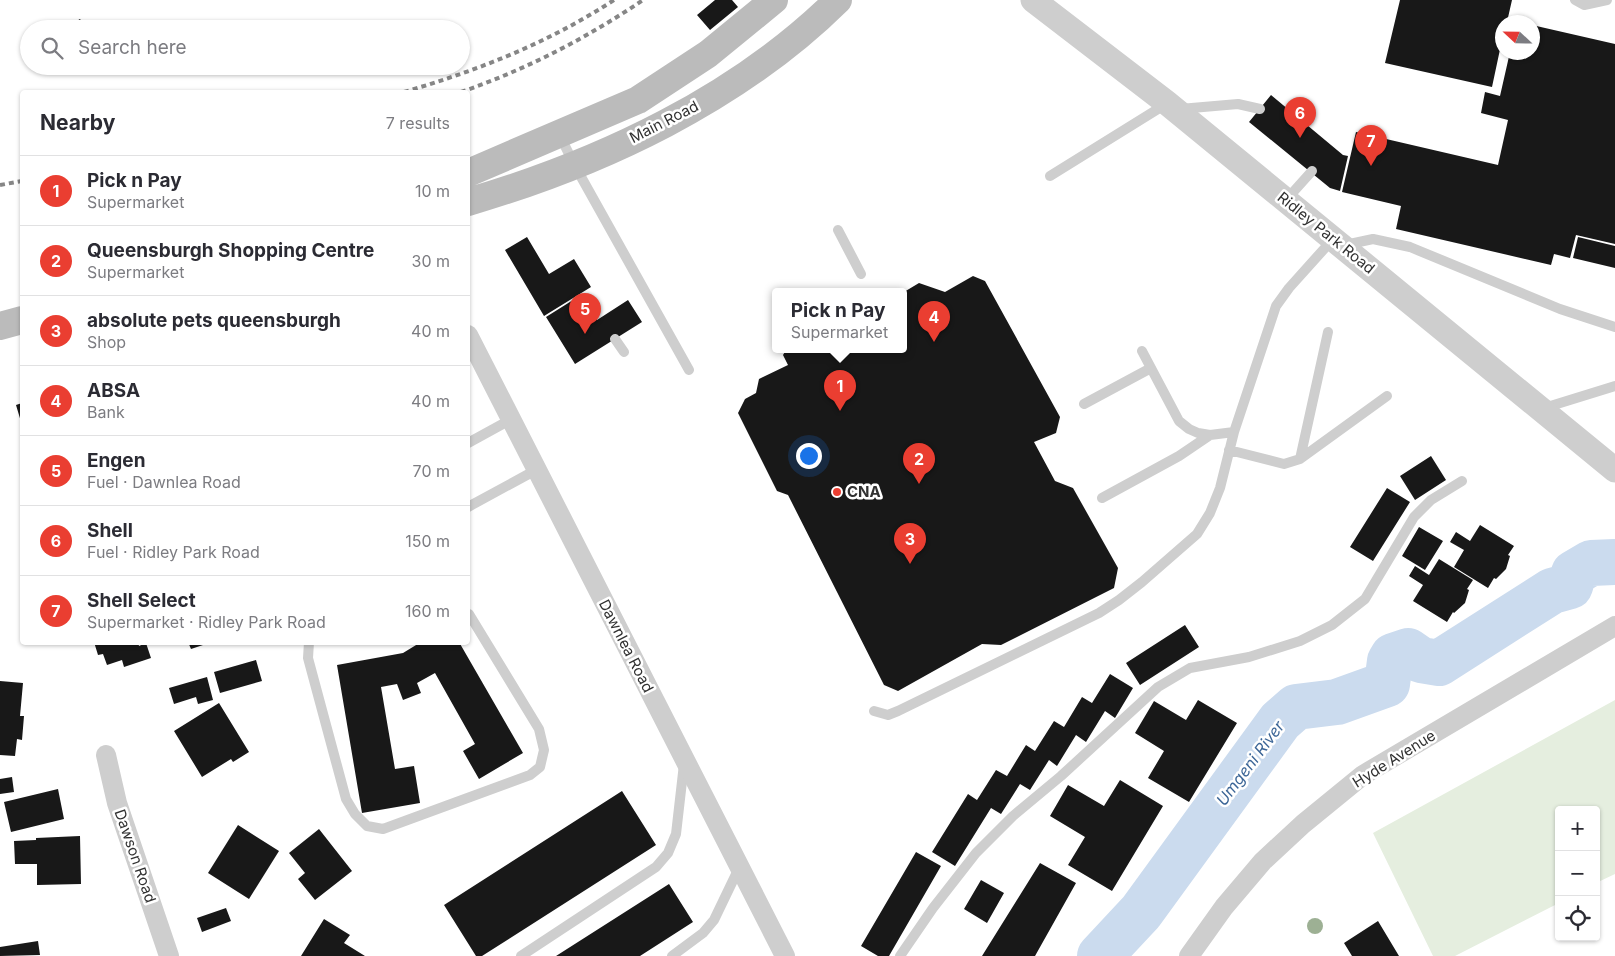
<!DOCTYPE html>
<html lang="en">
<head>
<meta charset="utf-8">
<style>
	:root { --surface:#fff; --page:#f7f7f7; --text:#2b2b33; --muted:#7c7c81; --line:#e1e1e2; --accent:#ea3e31 }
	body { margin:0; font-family:Inter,sans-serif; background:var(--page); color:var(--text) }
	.controls { position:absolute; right:15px; bottom:15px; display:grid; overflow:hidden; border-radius:5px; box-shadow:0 1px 4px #0004 }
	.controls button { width:45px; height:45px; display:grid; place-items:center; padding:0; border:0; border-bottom:1px solid var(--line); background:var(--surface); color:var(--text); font:25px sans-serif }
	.compass { position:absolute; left:1495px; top:15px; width:45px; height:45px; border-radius:50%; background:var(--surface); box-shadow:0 1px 4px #0004; rotate:292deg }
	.you { position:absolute; left:808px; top:455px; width:18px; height:18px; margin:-12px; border:4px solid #fff; border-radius:50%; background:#1a73e8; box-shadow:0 0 0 8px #1a73e833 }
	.badge { display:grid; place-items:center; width:32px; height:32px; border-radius:50%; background:var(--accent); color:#fff; font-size:16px; font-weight:700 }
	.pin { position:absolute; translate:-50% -41px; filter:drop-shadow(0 1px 2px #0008) }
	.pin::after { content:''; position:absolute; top:26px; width:18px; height:15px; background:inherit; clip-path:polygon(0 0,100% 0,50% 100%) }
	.popup { position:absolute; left:772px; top:288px; width:135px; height:65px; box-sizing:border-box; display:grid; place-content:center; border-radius:5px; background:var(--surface); filter:drop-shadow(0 1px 4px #0005); font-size:16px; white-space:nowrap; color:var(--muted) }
	.popup b { font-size:19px; color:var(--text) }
	.popup::after { content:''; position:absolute; left:50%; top:100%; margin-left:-10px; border:10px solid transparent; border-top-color:var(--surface) }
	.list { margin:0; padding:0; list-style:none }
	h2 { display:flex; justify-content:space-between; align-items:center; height:65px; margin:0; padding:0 20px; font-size:21px }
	h2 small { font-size:16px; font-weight:400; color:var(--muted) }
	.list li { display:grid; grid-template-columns:32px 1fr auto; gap:15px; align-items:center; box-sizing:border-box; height:70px; padding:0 20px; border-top:1px solid var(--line) }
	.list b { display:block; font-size:19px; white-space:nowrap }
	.list p { margin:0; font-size:16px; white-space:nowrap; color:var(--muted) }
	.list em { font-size:16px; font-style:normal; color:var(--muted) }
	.icon { flex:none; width:28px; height:28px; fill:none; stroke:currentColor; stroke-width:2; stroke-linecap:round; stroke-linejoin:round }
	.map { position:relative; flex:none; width:1615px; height:956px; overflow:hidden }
	.search { position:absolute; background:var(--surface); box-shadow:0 1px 4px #0004; left:20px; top:20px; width:450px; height:55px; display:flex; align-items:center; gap:12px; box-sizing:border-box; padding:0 18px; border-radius:28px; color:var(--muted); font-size:19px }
	.panel { position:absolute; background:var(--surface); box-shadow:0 1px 4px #0004; left:20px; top:90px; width:450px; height:555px; border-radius:5px }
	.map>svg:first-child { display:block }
	.green { fill:#e5eedf }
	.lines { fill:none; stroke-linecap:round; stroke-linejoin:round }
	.river { stroke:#cbdbee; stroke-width:46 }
	.building { fill:#181818 }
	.service { stroke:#cecece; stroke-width:10 }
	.minor { stroke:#cecece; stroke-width:20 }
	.tertiary { stroke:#cecece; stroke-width:25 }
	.secondary { stroke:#bbb; stroke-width:28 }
	.rail { stroke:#868686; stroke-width:4; stroke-dasharray:5 4; stroke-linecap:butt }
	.tree { fill:#9db094 }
	.poi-dot { fill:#ea3e31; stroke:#fff; stroke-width:2 }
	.labels { text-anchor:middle; stroke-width:5; stroke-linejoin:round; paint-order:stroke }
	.street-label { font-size:15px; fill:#313131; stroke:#fff }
	.poi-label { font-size:15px; font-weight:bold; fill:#313131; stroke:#fff; text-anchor:start }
	.water-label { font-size:16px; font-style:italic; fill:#3c6697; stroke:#fff }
</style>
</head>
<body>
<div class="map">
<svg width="1615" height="956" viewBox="0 0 1615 956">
	<rect width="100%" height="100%" fill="#fff"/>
	<path class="green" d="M1615 700V874L1596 883V810H1559V903L1455 956H1433L1373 833Z"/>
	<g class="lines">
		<path class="river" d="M1100 956 1141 912 1280 721 1296 707 1337 702 1387 684 1390 661 1393 656 1408 651 1421 660 1439 663 1552 591 1570 586 1574 573 1591 563 1615 562"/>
	</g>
	<path class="building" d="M715 0H732L738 7 710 30 697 15Z
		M1400 0H1512L1507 22H1502V40L1492 87 1385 63Z
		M80 19 85 27 92 22 96 29H68L67 27Z
		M1532 25 1615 44V244L1576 235 1570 258 1554 254 1551 265 1396 229 1401 206 1342 192 1356 132 1498 165 1508 120 1481 113 1485 92 1500 96 1510 52H1532Z
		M1271 95 1343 155 1348 156 1340 191 1330 188 1249 122Z
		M527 237 549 274 574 259 591 287 544 316 505 250Z
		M1578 237 1615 246V268L1573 258Z
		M973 276 985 281 1060 417 1056 433 1034 442 1055 481 1073 488 1118 568 1114 588 1001 645 982 644 898 691 884 685 788 495 777 491 738 413 745 399 756 393 759 379 788 365 783 355 786 350H904V292L919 283 945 292Z
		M581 295 597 320 628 300 642 322 575 364 546 317Z
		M22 403V425L16 405Z
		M1431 456 1446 480 1415 500 1400 476Z
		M1387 488 1410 502 1373 561 1350 547Z
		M1480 525 1514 546 1508 555 1510 556 1506 569 1496 579 1494 578 1488 588 1454 567 1464 550 1450 542 1456 532 1470 541Z
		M1419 527 1443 541 1425 570 1402 556Z
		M1439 559 1473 580 1467 589 1469 590 1465 603 1454 613 1453 612 1447 622 1413 601 1423 585 1409 576 1415 566 1429 575Z
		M1185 625 1199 647 1140 685 1126 663Z
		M94 642H138L139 646 146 643 151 658 124 667 122 660 107 665 103 654 98 655Z
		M188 642H209V643L191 649Z
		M421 642H459L523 753 479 779 463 751 475 744 435 673 417 683 421 693 403 700 397 684 381 687 395 769 414 766 420 803 362 813 337 665 403 653Z
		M256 660 262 681 220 693 214 672Z
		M1110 674 1133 688 1115 718 1105 711 1086 742 1076 735 1057 766 1049 760 1030 790 1020 784 1001 814 991 808 955 866 932 852 968 794 977 800 996 770 1007 776 1026 745 1035 751 1054 721 1064 727 1082 697 1092 703Z
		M207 677 213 700 198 704 196 697 174 704 169 688Z
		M0 681 23 683 20 716H24L22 740 17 739 15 756 0 755Z
		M1198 700 1237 723 1189 802 1148 778 1164 751 1135 733 1154 701 1186 720Z
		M219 703 249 752 233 762 231 759 202 777 174 731Z
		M12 777 14 792 0 794V779Z
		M1120 780 1163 806 1112 891 1068 865 1085 837 1050 816 1068 785 1104 806Z
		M58 789 64 819 11 832 4 802Z
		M622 791 656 845 482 956H476L444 905Z
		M238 825 279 851 249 899 208 873Z
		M319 829 352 871 315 900 298 879 305 873 289 853Z
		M80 836 81 884 37 885V864H15L14 841 36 840V838Z
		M916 852 941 866 889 956H878L861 946Z
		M1040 863 1076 883 1035 956H982Z
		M981 880 1004 893 987 923 964 909Z
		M669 884 693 922 640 956H556Z
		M226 908 231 921 202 932 197 918Z
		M324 919 350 935 344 943 365 956H301Z
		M1378 921 1399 956H1352L1344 943Z
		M38 941 40 955 0 956V947Z"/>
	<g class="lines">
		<path class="service" d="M1575 0 1584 5 1607 0
			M1180 109 1238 104 1260 109
			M559 134 575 166 689 370
			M1050 176 1166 104
			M1286 200 1312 171
			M838 230 861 274
			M1345 245 1373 239 1410 247 1560 309 1615 327
			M615 339 624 352
			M1142 351 1179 421 1189 429 1198 433 1210 435 1234 432
			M1084 404 1151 368
			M1544 408 1615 386
			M468 443 510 420
			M1229 450 1284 464 1300 459 1387 396
			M1300 459 1328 332
			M1102 498 1179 456 1210 435
			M468 507 536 470
			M309 642 308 658 346 799 355 814 367 826 383 829 530 775 540 767 544 750 539 729 469 614
			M874 711 888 715 898 711 1099 613 1119 600 1142 582 1197 534 1210 513 1220 488 1234 432 1276 306 1289 288 1333 239
			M521 956 656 867 668 853 676 834 684 764
			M672 956 703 933 714 920 739 868
			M900 956 933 908 976 853 1013 816 1061 776 1158 687 1190 668 1249 657 1300 641 1332 625 1365 599 1414 517 1431 500 1462 481"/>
		<path class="minor" d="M468 335 785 956
			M106 755 117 803 169 956
			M1189 956 1224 907 1263 861 1303 824 1363 775 1615 626"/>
		<path class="tertiary" d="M1033 0 1167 103 1615 470"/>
		<path class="secondary" d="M468 173 638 100 708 54 774 0
			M468 202C601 163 738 99 838 0
			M0 326 22 320"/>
		<path class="rail" d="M404 92C479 70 548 43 614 0
			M461 92C525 70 587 38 643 0
			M0 185 22 181"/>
	</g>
	<circle class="tree" cx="1315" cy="926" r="8"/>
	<circle class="poi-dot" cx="837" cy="492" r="5"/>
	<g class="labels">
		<g class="street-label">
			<text transform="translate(664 122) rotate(-27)" y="5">Main Road</text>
			<text transform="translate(1326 233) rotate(39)" y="5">Ridley Park Road</text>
			<text transform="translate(626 646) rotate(63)" y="5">Dawnlea Road</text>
			<text transform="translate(1394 759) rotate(-32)" y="5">Hyde Avenue</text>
			<text transform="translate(135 856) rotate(71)" y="5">Dawson Road</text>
		</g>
		<g class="poi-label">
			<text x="847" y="497">CNA</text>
		</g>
		<g class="water-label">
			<text transform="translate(1250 763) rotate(-53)" y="6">Umgeni River</text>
		</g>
	</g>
</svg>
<div class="controls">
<button>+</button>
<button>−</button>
<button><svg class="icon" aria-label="locate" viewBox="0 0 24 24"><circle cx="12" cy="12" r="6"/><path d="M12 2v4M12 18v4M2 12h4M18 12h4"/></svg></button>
</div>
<svg class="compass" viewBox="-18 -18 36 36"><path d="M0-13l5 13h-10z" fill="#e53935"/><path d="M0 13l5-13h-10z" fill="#7c7c81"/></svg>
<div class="you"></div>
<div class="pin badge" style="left:840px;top:411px">1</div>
<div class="popup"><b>Pick n Pay</b>Supermarket</div>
<div class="pin badge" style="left:919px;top:484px">2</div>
<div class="pin badge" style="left:910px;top:564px">3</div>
<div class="pin badge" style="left:934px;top:342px">4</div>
<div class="pin badge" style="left:585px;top:334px">5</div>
<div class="pin badge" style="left:1300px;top:138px">6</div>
<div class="pin badge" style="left:1371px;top:166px">7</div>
<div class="search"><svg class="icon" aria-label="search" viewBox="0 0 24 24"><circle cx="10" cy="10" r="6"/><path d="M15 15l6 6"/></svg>Search here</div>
<section class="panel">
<h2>Nearby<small>7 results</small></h2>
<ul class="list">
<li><span class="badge">1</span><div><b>Pick n Pay</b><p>Supermarket</p></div><em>10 m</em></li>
<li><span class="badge">2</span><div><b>Queensburgh Shopping Centre</b><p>Supermarket</p></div><em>30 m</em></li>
<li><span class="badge">3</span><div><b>absolute pets queensburgh</b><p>Shop</p></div><em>40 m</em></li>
<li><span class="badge">4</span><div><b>ABSA</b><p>Bank</p></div><em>40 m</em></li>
<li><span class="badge">5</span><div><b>Engen</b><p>Fuel · Dawnlea Road</p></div><em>70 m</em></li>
<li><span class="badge">6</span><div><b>Shell</b><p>Fuel · Ridley Park Road</p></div><em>150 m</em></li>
<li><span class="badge">7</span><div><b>Shell Select</b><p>Supermarket · Ridley Park Road</p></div><em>160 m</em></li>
</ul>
</section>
</div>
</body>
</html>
